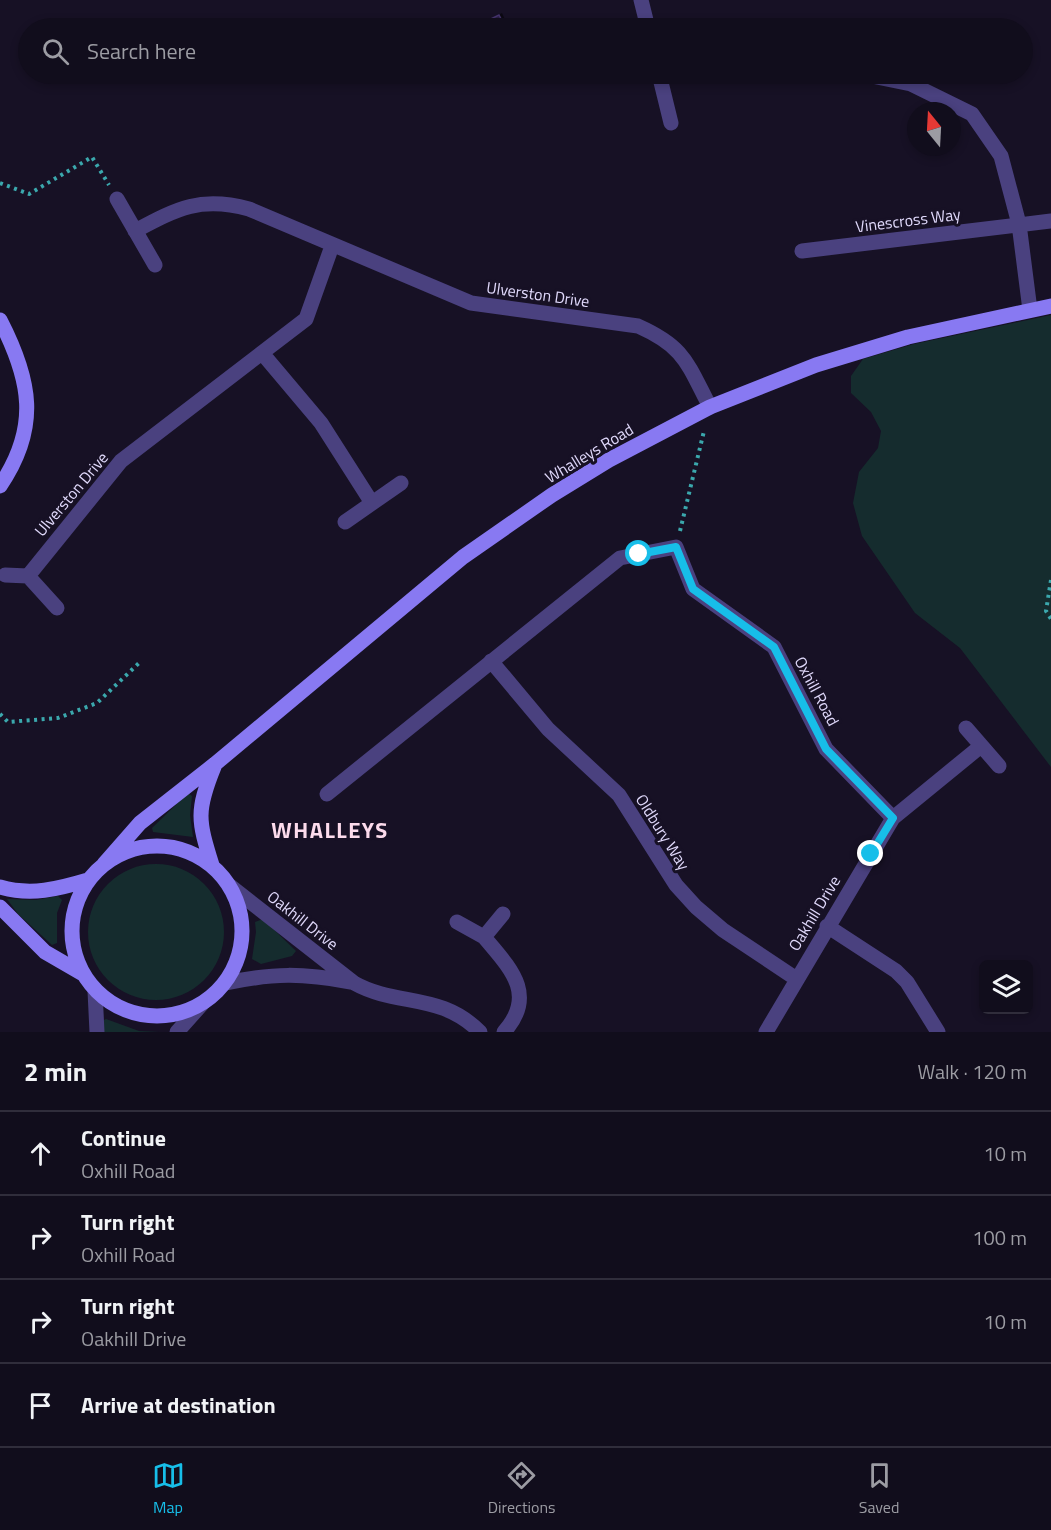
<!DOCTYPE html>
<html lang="en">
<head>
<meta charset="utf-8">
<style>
	:root { --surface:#110d1c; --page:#1e1b29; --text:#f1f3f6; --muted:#9c9ca3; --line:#302d3b; --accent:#17bee9 }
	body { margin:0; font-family:"Titillium Web",sans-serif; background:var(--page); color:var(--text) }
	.controls { position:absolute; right:18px; bottom:18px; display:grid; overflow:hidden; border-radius:9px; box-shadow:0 3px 9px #0003 }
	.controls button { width:54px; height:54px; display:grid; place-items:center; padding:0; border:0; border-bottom:2px solid var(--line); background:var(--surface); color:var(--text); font:30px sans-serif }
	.compass { position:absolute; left:907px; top:102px; width:54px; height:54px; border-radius:50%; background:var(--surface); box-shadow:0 3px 9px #0003; rotate:342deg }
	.stop { position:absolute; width:18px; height:18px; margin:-14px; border:4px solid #17bee9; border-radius:50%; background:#fff }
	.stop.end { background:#17bee9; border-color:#fff; box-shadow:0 2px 6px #0008 }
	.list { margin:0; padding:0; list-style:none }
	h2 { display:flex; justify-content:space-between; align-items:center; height:78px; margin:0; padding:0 24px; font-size:26px }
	h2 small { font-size:20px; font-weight:400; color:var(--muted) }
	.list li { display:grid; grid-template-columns:39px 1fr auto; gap:18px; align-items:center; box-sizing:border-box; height:84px; padding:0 24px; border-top:2px solid var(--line) }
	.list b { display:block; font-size:22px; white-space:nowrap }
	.list p { margin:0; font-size:20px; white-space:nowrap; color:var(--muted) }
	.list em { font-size:20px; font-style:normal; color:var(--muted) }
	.icon { flex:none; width:33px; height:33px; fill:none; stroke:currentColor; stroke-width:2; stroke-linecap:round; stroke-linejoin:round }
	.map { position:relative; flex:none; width:1051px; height:1032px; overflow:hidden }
	.search { position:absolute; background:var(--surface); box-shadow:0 3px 9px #0003; left:18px; right:18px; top:18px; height:66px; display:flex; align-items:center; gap:15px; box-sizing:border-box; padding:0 21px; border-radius:33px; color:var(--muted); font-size:22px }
	.sheet { height:414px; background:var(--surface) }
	nav { display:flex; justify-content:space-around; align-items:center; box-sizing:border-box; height:84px; border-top:2px solid var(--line); background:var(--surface); font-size:16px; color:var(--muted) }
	nav a { display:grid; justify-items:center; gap:3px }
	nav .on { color:var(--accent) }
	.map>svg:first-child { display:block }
	.green { fill:#152c2e }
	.shadow { fill:#0007 }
	.building { fill:#2a1f44; stroke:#45336e; stroke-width:1.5 }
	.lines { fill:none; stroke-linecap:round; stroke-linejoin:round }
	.path { stroke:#3ba8ad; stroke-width:4; stroke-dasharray:3 4.5; stroke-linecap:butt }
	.street { stroke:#4a417f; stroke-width:15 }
	.secondary { stroke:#8879f2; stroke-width:15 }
	.route { stroke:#17bee9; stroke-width:8 }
	.labels { text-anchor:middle; stroke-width:6; stroke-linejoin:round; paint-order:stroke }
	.street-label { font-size:16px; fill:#e0d9fb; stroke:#171125 }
	.district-label { font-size:22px; font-weight:bold; letter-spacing:1.5px; fill:#fcdbec; stroke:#171125 }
</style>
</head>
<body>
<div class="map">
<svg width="1051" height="1032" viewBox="0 0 1051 1032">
	<rect width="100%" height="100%" fill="#171125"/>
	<path class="green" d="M1051 315V767L960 648 915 613 862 536 853 503 859 472 878 448 881 431 871 412 851 393V376L863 359 914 344Z
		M188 793 192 796 190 815 193 837 153 832 152 828Z
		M88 932a68 68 0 1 1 136 0a68 68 0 1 1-136 0Z
		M58 896 62 900 57 913V943L52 945 18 914 7 899 36 900Z
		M263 919 296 951 292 956 261 964 252 959 256 932 255 922Z
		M106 1019 139 1031 159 1032H104V1020Z"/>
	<path class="shadow" d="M502 13 509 28H472Z"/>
	<path class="building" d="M499 15 506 28H472Z"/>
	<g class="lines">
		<path class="path" d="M0 183 29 194 92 157 109 185
			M680 531 704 431
			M1051 580 1046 611 1051 619
			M0 714 8 722 58 718 97 703 139 663"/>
		<path class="street" d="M641 0 648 28
			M659 74 671 123
			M862 74 911 84 972 114 1001 156 1019 224 1030 310
			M117 199 155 265
			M135 231C178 208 201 196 249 209L471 303 638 326C685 347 687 363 710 407
			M802 251 1051 221
			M262 353 321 423 372 503
			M345 522 401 483
			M5 575 28 576 57 608
			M28 576 121 461 306 319 332 246
			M491 661 548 729 619 795 676 885 696 907 723 930 795 978
			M966 728 999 766
			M327 794 620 558 676 547 693 589 774 647 826 749 893 818
			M230 886 354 983C397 1007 440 992 480 1032
			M457 922 484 937 503 914
			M827 926 896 971 907 982 938 1032
			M484 937C509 967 538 994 504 1032
			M226 983C274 973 302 973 351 982
			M95 991 97 1032
			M177 1032 202 1004
			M766 1032 893 818 981 746"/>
		<path class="secondary" d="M0 320C31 380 40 427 0 486
			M72 931a85 85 0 1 1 170 0a85 85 0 1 1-170 0Z
			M104 864 140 823 215 764 463 557 552 495 609 460 710 407 816 365 908 337 1051 306
			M212 865C198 820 196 811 214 767
			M0 887C31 896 58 889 88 880
			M0 907 45 952 83 974"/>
	</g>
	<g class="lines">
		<path class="route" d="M639 554 676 547 693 589 774 647 826 749 893 818 871 854"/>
	</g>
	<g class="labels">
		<g class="street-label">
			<text transform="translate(908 220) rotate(-7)" y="6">Vinescross Way</text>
			<text transform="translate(538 294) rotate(8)" y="6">Ulverston Drive</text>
			<text transform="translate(589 453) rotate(-31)" y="6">Whalleys Road</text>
			<text transform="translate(71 494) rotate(-50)" y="6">Ulverston Drive</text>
			<text transform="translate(817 691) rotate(62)" y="6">Oxhill Road</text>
			<text transform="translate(663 832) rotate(58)" y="6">Oldbury Way</text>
			<text transform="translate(814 913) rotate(-59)" y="6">Oakhill Drive</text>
			<text transform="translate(303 920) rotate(38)" y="6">Oakhill Drive</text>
		</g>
		<g class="district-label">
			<text x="330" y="838">WHALLEYS</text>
		</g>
	</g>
</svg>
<div class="controls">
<button><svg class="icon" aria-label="layers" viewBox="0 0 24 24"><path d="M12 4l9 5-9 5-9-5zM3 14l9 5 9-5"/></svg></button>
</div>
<svg class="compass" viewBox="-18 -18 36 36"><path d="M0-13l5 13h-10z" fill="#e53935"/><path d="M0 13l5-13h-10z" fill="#9c9ca3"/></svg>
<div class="stop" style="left:639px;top:554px"></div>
<div class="stop end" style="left:871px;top:854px"></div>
<div class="search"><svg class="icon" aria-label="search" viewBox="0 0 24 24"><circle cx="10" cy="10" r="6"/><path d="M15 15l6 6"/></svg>Search here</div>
</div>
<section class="sheet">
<h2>2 min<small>Walk · 120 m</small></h2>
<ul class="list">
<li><svg class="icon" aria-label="ahead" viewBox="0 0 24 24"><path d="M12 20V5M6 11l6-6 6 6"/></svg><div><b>Continue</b><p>Oxhill Road</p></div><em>10 m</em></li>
<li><svg class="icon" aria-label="right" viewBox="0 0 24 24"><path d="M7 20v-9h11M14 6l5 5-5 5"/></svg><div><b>Turn right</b><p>Oxhill Road</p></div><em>100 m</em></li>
<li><svg class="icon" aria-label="right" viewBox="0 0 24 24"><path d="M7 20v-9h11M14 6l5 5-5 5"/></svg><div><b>Turn right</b><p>Oakhill Drive</p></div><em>10 m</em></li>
<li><svg class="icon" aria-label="arrive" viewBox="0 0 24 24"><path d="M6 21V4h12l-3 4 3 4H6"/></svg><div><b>Arrive at destination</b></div></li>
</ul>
</section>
<nav>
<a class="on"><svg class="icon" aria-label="map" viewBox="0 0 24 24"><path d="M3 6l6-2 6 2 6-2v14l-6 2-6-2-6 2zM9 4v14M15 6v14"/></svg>Map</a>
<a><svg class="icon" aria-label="directions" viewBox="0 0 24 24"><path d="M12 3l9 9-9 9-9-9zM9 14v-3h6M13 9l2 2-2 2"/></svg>Directions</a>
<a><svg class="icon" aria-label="saved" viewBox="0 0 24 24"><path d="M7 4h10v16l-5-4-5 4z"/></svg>Saved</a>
</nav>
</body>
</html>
